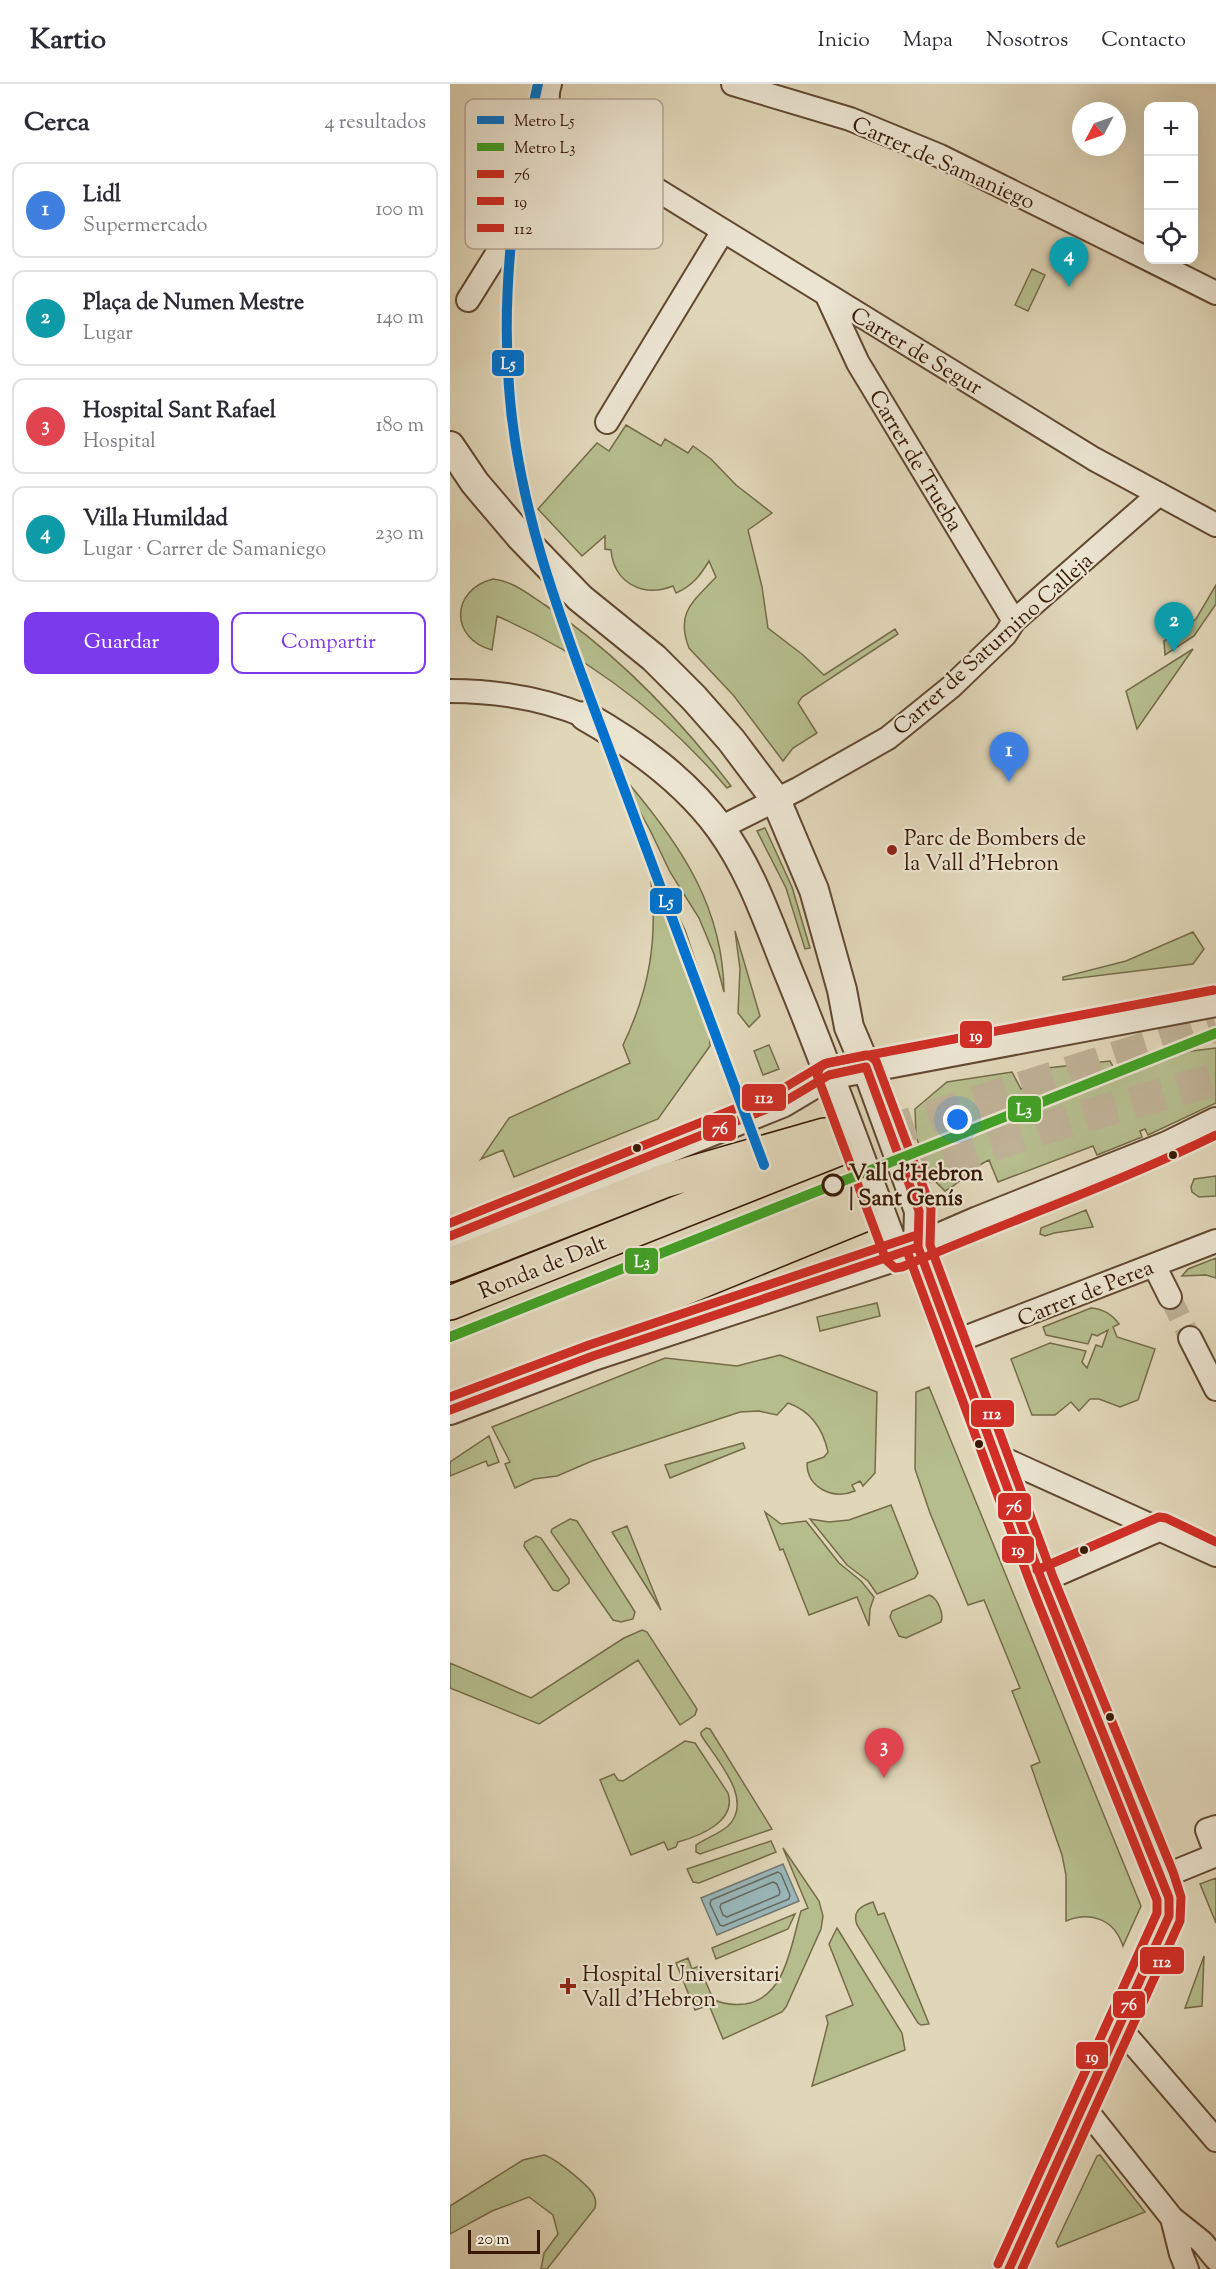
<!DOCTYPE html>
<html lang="es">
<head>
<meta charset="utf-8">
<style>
	:root { --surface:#fff; --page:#f7f7f7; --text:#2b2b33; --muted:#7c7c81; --line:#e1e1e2; --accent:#7c3aed }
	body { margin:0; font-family:"Sorts Mill Goudy",serif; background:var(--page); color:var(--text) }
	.controls { position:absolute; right:18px; top:18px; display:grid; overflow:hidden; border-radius:12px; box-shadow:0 6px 24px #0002 }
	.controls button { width:54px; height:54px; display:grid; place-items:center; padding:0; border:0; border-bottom:2px solid var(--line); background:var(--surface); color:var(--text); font:30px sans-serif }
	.compass { position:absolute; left:622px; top:18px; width:54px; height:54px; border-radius:50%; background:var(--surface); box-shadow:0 6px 24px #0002; rotate:229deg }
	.scale { position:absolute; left:18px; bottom:15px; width:72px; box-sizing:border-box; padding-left:6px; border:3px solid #381904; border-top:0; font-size:16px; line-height:21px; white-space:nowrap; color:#381904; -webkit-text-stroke:4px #ebe4d1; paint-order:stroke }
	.you { position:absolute; left:508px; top:1036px; width:21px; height:21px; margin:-15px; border:4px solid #fff; border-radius:50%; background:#1a73e8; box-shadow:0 0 0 9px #1a73e833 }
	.badge { display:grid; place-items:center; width:39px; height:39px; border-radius:50%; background:var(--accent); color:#fff; font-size:20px; font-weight:700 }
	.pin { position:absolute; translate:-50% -50px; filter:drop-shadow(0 2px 3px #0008) }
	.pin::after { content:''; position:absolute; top:32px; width:21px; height:18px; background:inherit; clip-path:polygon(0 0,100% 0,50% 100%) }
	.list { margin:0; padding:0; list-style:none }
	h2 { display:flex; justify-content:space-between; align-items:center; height:78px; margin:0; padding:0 24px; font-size:26px }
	h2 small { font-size:20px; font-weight:400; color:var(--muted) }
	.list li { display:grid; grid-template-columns:39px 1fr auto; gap:18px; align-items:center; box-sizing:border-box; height:96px; margin:0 12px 12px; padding:0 12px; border:2px solid var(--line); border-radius:12px }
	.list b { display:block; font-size:22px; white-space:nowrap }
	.list p { margin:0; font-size:20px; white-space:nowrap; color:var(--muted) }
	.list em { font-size:20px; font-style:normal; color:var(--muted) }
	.actions { display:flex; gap:12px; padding:18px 24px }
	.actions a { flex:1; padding:14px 0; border:2px solid var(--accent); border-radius:12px; text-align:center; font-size:21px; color:var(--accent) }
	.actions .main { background:var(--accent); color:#fff }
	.icon { flex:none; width:33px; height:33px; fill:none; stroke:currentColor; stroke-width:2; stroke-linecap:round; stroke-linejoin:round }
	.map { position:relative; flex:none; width:766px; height:2185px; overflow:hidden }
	header { display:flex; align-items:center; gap:36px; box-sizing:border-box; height:84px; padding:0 30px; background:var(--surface); border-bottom:2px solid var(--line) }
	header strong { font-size:28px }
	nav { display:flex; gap:33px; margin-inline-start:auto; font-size:21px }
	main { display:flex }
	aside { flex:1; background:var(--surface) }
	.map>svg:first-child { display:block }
	.green { fill:#b5bd8d; stroke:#766b48; stroke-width:1.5 }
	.water { fill:#98b6b9; stroke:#727771; stroke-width:1.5 }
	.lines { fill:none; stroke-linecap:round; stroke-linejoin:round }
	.shore { stroke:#68685e; stroke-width:1.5 }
	.minor-tunnel { stroke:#beb094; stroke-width:22; stroke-dasharray:22 11; stroke-linecap:butt }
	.trunk-tunnel { stroke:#beb094; stroke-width:33; stroke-dasharray:33 16; stroke-linecap:butt }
	.minor-casing { stroke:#624831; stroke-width:26 }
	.tertiary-casing { stroke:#624831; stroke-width:32 }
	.trunk-casing { stroke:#381904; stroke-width:36 }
	.minor { stroke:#ebe4d1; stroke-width:22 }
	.tertiary { stroke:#ebe4d1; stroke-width:28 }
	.trunk { stroke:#e0d6b8; stroke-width:33 }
	.bus-1-casing { stroke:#ebe4d1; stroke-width:14 }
	.bus-2-casing { stroke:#ebe4d1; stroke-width:14 }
	.bus-3-casing { stroke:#ebe4d1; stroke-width:14 }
	.bus-1 { stroke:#d02e26; stroke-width:9 }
	.bus-2 { stroke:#d02e26; stroke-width:9 }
	.bus-3 { stroke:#d02e26; stroke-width:9 }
	.metro-1-casing { stroke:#ebe4d1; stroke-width:15 }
	.metro-2-casing { stroke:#ebe4d1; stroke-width:15 }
	.metro-1 { stroke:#0072ce; stroke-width:10 }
	.metro-2 { stroke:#42a126; stroke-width:10 }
	.poi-dot { fill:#8f2418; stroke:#ebe4d1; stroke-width:2 }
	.bus-dot { fill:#381904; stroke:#ebe4d1; stroke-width:2 }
	.stop-dot { fill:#ebe4d1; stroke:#381904; stroke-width:3 }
	.labels { text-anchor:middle; stroke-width:4.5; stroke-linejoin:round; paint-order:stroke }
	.street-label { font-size:22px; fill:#381904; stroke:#ebe4d1 }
	.poi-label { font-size:22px; fill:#381904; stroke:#ebe4d1; text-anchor:start }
	.stop-label { font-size:22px; font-weight:bold; fill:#381904; stroke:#ebe4d1; text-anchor:start }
	.key { fill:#ebe4d1; stroke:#b5a794; stroke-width:1.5 }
	.key-label { font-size:16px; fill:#381904 }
	.line-badge { stroke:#ebe4d1; stroke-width:2 }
	.badge-label { font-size:16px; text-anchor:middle; font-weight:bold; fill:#fff }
</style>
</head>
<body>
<header>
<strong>Kartio</strong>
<nav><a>Inicio</a><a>Mapa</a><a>Nosotros</a><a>Contacto</a></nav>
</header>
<main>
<aside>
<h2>Cerca<small>4 resultados</small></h2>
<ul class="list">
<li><span class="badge" style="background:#3f7fe0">1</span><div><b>Lidl</b><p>Supermercado</p></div><em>100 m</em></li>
<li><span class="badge" style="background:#0f9aa8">2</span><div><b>Plaça de Numen Mestre</b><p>Lugar</p></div><em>140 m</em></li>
<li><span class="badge" style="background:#e0444e">3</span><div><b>Hospital Sant Rafael</b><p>Hospital</p></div><em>180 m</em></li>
<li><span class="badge" style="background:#0f9aa8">4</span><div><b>Villa Humildad</b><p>Lugar · Carrer de Samaniego</p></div><em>230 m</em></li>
</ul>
<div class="actions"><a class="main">Guardar</a><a>Compartir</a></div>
</aside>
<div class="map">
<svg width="766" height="2185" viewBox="0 0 766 2185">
	<rect width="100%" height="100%" fill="#e0d6b8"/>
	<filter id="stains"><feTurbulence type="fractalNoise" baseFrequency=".00333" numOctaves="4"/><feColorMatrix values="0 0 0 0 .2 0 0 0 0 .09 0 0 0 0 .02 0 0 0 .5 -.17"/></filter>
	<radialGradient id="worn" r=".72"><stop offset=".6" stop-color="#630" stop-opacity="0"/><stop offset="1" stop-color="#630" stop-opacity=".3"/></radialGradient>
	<path class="green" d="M582 185 595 191 578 227 565 221Z
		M176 341 211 362 215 355 238 369 243 362 261 375 286 401 322 429 298 446 312 503 318 544 353 571 374 591 445 545 448 550 352 613 348 619 367 649 343 664 333 677 284 612 239 564C225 528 244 517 266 493L259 477C250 492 242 502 226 509L223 502C193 514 164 499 161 466L155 465V452L132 472 88 425 147 359 159 367Z
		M43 495C63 497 78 510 95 521 168 570 228 633 281 702L277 704C213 629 138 572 47 532L42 566C0 555 0 506 43 495Z
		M766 501V520L744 552 715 571 714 557 746 535Z
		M743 565 687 645 676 607Z
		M180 701C232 763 273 824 274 908L264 870 249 834 220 788 200 746 176 703Z
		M315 744 342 803 360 864 355 865 336 804 307 747Z
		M209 793 235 846 252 897 258 920 260 962 208 1035 64 1093 53 1066 31 1075 59 1034 180 979 173 961C199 907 208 856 201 797Z
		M285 847 310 932 299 943 288 929 290 885Z
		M743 848 754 865 743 880 613 896V893L676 877Z
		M319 961 329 985 313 991 304 967Z
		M766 964V1019L698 1051 695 1045 690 1047 692 1053 647 1071 643 1062 548 1098 539 1076C522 1083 512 1098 495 1107L477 1089 466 1051 465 1025 497 998 562 988 571 1005 597 984 660 977 668 992 693 973Z
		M766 1092V1112L749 1113 742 1108 741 1103 744 1095Z
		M636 1126 643 1143 604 1149 595 1152 590 1150 591 1144Z
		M766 1174V1194L756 1191 732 1192 738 1185Z
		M427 1219 430 1232 370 1247 367 1233Z
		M641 1224C654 1225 662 1230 669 1240L663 1243 667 1253 705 1265 688 1316 670 1323 649 1315H640L629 1327 621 1318 605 1331H582L561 1275 600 1259 636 1267 632 1278 637 1284 646 1261 652 1263 658 1246 647 1252 642 1250 638 1260 596 1251 593 1243Z
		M330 1271 427 1308 425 1389 413 1402 410 1397 402 1401 405 1407C383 1416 357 1404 357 1379L374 1373 378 1368C373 1345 361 1327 338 1319L327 1331 309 1327 290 1328 142 1377 107 1392 84 1395 65 1404 55 1380 60 1378 42 1343 215 1274 287 1282Z
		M479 1303 691 1822 673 1862C664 1835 641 1827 616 1837V1791L612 1771 581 1682 590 1678 562 1607 570 1604 534 1516 518 1521 480 1429 465 1385 466 1308Z
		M39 1352 49 1378 38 1382 36 1377 0 1392V1378Z
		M293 1359 295 1364 220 1394 215 1381Z
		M441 1421 468 1489 465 1494 427 1510 418 1497 397 1481 360 1435 379 1438 399 1436Z
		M315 1428 331 1440 356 1437 389 1479 411 1497 424 1513 420 1525 419 1542 407 1513 359 1531 333 1465 330 1466Z
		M120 1435 127 1437 180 1520 185 1528 183 1535 171 1538 163 1536 101 1448 102 1445Z
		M177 1442 211 1526 162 1448Z
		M86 1452 91 1454 119 1495V1499L108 1507 103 1506 74 1462 75 1458Z
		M479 1511C488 1514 494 1530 491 1538L456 1554 449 1552 440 1533 442 1527Z
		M192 1546 197 1548 247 1625 245 1631 230 1641 188 1576 89 1640 0 1604V1579L81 1614 174 1554Z
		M256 1644 260 1645 322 1745 250 1770 246 1768V1761C256 1754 269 1750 278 1742 305 1716 266 1675 251 1651V1648Z
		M235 1657 245 1659 278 1709C287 1737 250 1752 228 1758L226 1763 218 1766 214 1758 181 1771 150 1696 164 1690 168 1696 173 1697Z
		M321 1757 326 1768 249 1799 243 1798 237 1785Z
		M333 1764 369 1817 373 1832 371 1845 336 1923 332 1928 273 1955 259 1921 245 1926 226 1879 238 1874 242 1885 249 1882 263 1915C272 1920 285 1921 295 1920 336 1914 341 1860 351 1827L358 1824Z
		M766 1794V1839L750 1800Z
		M423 1818 428 1831 434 1829 479 1940 471 1941 468 1939 407 1841C402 1827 411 1822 423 1818Z
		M345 1830 338 1845 266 1875 262 1864Z
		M387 1844 452 1949 455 1966 362 2002 378 1939 376 1932 403 1921 379 1860Z
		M754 1872 752 1922 735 1924Z
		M94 2071C105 2074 137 2100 143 2110 146 2115 146 2118 145 2124L97 2185H91L94 2169 108 2150 103 2131 79 2113 42 2127 0 2150V2122L73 2076Z
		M650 2071 695 2128 608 2163 606 2159 647 2072Z"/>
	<path class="water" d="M333 1780 349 1817 267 1851 251 1814Z"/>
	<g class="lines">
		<path class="shore" d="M328 1788 331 1790 340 1811 339 1815 273 1842 270 1841 260 1820 261 1816Z
			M323 1798 327 1800 330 1808 329 1811 277 1833 273 1831 270 1823 271 1820Z"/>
		<path class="minor-tunnel" d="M720 1213 740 1254"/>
		<path class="trunk-tunnel" d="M386 1066 487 1031 766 942
			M402 1109 580 1048 766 995"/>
		<defs>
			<path id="minor" d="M100 0C87 38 131 58 157 75L644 375 766 441
				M283 0 400 35 490 72 698 175
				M700 176 766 209
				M377 212 408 279 564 537
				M18 216 121 51
				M157 338 273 147
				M0 607C47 607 91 614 135 632
				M270 744 348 705 438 654 501 603 555 551 564 537 709 410
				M468 1163 592 1497 712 1793 719 1814V1832L559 2185
				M704 1181 720 1213
				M740 1254 766 1305
				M504 1258 766 1157
				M543 1370 766 1471
				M592 1497 711 1445
				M766 1743 757 1746 766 1770
				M712 1793 766 1771
				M669 1943 766 2056
				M633 2022 722 2134 752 2158 766 2175
				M722 2134 731 2170 737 2185"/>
			<path id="tertiary" d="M0 362 25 399 70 452 130 514 204 574 244 614 281 656 326 716 364 806 392 906 399 943 419 990 469 1127 468 1163
				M135 632C186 661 235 696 270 744 302 788 318 838 338 887 377 981 411 1077 447 1172
				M0 1152 332 1019 379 991 766 918
				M0 1326 143 1272 447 1172 528 1137 717 1062 766 1038"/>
			<path id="trunk" d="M0 1181 214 1097 374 1051
				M0 1219 386 1066
				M0 1267 402 1109
				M0 1300 411 1132"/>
		</defs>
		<use href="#minor" class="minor-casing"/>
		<use href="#tertiary" class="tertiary-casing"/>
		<use href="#trunk" class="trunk-casing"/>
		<use href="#minor" class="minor"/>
		<use href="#tertiary" class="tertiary"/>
		<use href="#trunk" class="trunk"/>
		<defs>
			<path id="bus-1" d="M0 1152 332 1019 379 991 416 983 469 1127 468 1163 592 1497 719 1814V1832L559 2185
				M0 1326 143 1272 468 1163"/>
			<path id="bus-2" d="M764 906 377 979 370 983 367 991 436 1176 445 1184 452 1183C556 1138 664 1101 766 1051
				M457 1167 581 1501 707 1816V1829L548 2180"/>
			<path id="bus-3" d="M0 1139 327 1008 374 980 416 971 422 973 426 977 481 1124 480 1161 603 1493 723 1788 731 1813 730 1837 572 2185
				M0 1313 139 1261 464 1152
				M587 1486 709 1433 716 1434 766 1458"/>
		</defs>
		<use href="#bus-1" class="bus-1-casing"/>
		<use href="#bus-2" class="bus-2-casing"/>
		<use href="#bus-3" class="bus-3-casing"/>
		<use href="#bus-1" class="bus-1"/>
		<use href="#bus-2" class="bus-2"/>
		<use href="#bus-3" class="bus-3"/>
		<defs>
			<path id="metro-1" d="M88 0C65 100 51 200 59 303 68 434 119 556 164 678 214 812 264 947 314 1081"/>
			<path id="metro-2" d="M0 1253 766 949"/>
		</defs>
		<use href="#metro-1" class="metro-1-casing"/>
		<use href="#metro-2" class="metro-2-casing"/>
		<use href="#metro-1" class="metro-1"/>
		<use href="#metro-2" class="metro-2"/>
	</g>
	<g class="poi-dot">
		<circle cx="442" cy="766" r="6"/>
		<path d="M115 1893h6v6h6v6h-6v6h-6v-6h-6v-6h6z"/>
	</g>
	<g class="bus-dot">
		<circle cx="187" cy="1064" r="5"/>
		<circle cx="723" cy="1071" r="5"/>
		<circle cx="529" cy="1360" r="5"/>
		<circle cx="634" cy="1466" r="5"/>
		<circle cx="660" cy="1633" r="5"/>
	</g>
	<circle class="stop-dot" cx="383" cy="1101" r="10"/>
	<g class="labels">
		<g class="street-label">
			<text transform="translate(494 78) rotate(24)" y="8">Carrer de Samaniego</text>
			<text transform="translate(467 266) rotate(31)" y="8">Carrer de Segur</text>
			<text transform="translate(467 376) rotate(59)" y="8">Carrer de Trueba</text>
			<text transform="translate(542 559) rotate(-42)" y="8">Carrer de Saturnino Calleja</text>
			<text transform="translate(92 1182) rotate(-22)" y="8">Ronda de Dalt</text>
			<text transform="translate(635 1208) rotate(-22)" y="8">Carrer de Perea</text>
		</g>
		<g class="poi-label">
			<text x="454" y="761">Parc de Bombers de<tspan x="454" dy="25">la Vall d'Hebron</tspan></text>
			<text x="132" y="1897">Hospital Universitari<tspan x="132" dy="25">Vall d'Hebron</tspan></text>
		</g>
		<g class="stop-label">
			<text x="399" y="1096">Vall d’Hebron<tspan x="399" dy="25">| Sant Genís</tspan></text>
		</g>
	</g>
	<rect x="15" y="15" width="198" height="150" rx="9" class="key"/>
	<rect x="27" y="32" width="27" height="8" fill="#0072ce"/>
	<rect x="27" y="59" width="27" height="8" fill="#42a126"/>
	<rect x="27" y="86" width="27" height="8" fill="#d02e26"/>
	<rect x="27" y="113" width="27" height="8" fill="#d02e26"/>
	<rect x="27" y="140" width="27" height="8" fill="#d02e26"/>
	<g class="key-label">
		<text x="64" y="42">Metro L5</text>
		<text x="64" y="69">Metro L3</text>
		<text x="64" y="96">76</text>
		<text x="64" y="123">19</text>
		<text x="64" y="150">112</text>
	</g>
	<g class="line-badge">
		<rect x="41" y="265" width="34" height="28" rx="6" fill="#0072ce"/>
		<rect x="199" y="803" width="34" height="28" rx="6" fill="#0072ce"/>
		<rect x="509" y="936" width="34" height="29" rx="6" fill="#d02e26"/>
		<rect x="291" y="999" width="46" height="29" rx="6" fill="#d02e26"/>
		<rect x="557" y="1011" width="35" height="28" rx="6" fill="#42a126"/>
		<rect x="252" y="1030" width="35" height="28" rx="6" fill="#d02e26"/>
		<rect x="174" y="1163" width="35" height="28" rx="6" fill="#42a126"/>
		<rect x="520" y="1315" width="45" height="29" rx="6" fill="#d02e26"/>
		<rect x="547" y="1408" width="35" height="29" rx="6" fill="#d02e26"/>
		<rect x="551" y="1451" width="34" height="29" rx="6" fill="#d02e26"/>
		<rect x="689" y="1862" width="46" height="29" rx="6" fill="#d02e26"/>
		<rect x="662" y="1906" width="34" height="29" rx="6" fill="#d02e26"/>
		<rect x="625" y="1957" width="34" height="29" rx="6" fill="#d02e26"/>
	</g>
	<g class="badge-label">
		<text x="58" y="285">L5</text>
		<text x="216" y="823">L5</text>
		<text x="526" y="957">19</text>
		<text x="314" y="1019">112</text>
		<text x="574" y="1031">L3</text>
		<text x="270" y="1050">76</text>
		<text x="192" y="1183">L3</text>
		<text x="542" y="1335">112</text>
		<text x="564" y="1428">76</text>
		<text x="568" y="1471">19</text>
		<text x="712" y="1883">112</text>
		<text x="679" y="1926">76</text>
		<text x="642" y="1978">19</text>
	</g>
	<rect width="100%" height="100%" filter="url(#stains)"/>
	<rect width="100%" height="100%" fill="url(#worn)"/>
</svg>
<div class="controls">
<button>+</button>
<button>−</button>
<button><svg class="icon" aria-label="locate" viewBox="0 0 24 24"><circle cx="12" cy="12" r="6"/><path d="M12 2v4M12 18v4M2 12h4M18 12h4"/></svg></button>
</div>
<svg class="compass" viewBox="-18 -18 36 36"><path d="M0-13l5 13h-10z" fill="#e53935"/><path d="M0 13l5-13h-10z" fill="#7c7c81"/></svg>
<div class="scale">20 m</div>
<div class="you"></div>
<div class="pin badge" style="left:559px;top:698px;background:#3f7fe0">1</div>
<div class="pin badge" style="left:724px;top:568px;background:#0f9aa8">2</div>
<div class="pin badge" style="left:434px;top:1694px;background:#e0444e">3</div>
<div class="pin badge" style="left:619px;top:203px;background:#0f9aa8">4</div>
</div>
</main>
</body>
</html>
